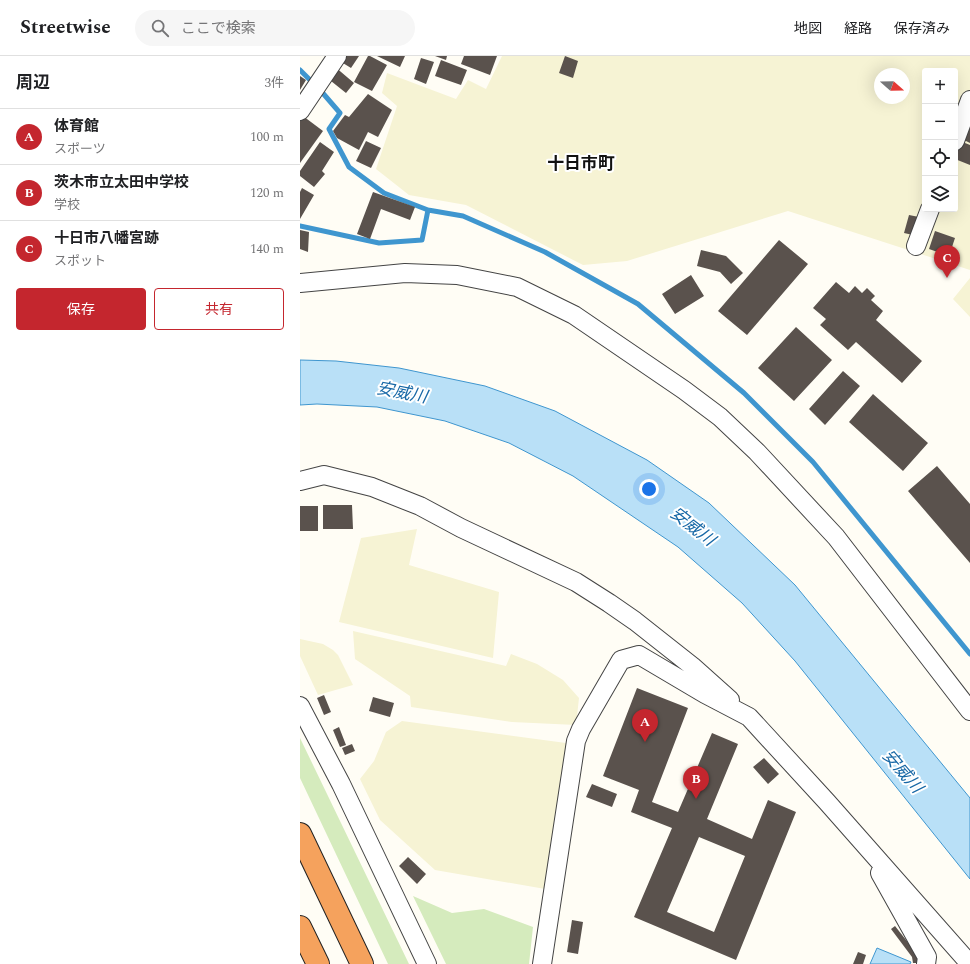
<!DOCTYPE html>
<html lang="ja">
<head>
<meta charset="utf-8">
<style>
	:root { --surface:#fff; --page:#f6f6f6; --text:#202124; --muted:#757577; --line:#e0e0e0; --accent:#c4262e }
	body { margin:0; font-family:Spectral,"Noto Sans JP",serif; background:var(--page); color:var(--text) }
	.controls { position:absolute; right:12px; top:12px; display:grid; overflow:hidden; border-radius:4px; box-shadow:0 4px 16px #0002 }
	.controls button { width:36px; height:36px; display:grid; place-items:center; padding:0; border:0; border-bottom:1px solid var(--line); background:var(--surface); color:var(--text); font:20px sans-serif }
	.compass { position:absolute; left:574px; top:12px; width:36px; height:36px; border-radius:50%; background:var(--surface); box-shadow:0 4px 16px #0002; rotate:110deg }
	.you { position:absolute; left:349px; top:433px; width:14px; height:14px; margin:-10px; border:3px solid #fff; border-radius:50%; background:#1a73e8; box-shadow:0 0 0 6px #1a73e833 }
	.badge { display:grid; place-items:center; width:26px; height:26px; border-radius:50%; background:var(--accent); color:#fff; font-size:13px; font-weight:700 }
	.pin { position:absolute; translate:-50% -33px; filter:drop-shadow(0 1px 2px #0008) }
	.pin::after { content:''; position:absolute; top:21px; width:14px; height:12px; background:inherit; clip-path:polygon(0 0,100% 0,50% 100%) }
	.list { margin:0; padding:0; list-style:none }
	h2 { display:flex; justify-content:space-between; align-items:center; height:52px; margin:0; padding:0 16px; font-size:17px }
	h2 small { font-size:13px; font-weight:400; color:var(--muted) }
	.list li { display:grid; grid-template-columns:26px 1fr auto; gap:12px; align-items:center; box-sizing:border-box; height:56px; padding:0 16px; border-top:1px solid var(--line) }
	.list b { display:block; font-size:15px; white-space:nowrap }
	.list p { margin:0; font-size:13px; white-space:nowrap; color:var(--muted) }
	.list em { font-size:13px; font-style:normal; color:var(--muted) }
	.actions { display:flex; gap:8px; padding:12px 16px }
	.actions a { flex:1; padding:9px 0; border:1px solid var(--accent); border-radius:4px; text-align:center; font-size:14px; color:var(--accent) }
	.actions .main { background:var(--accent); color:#fff }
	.icon { flex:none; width:22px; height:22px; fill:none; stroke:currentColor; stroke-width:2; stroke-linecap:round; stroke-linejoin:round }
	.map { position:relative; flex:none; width:670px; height:908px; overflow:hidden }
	header { display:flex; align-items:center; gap:24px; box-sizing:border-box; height:56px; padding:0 20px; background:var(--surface); border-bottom:1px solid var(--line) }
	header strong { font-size:19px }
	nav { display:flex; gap:22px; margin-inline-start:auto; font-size:14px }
	.search { width:280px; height:36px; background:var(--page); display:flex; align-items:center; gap:10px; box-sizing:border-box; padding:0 14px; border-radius:22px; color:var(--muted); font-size:15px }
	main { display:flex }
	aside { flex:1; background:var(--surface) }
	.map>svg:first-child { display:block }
	.farmland { fill:#f6f3d4; fill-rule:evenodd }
	.green { fill:#d5ebbd }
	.water { fill:#b9e0f7; stroke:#3f96cf }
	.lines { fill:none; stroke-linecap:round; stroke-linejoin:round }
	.stream { stroke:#3f96cf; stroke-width:5 }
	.building { fill:#5a524d; fill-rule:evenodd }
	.street-casing { stroke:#444; stroke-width:20 }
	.highway-casing { stroke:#222; stroke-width:24 }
	.street { stroke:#fff; stroke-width:18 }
	.highway { stroke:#f5a25d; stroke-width:22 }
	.labels { text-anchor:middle; stroke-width:4; stroke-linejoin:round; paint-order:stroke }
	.neighbourhood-label { font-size:17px; font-weight:bold; fill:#111; stroke:#fff }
	.water-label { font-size:17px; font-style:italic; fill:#1768a6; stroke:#fff }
</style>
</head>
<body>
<header>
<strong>Streetwise</strong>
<div class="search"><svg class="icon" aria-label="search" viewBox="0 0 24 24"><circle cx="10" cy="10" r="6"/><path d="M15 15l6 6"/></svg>ここで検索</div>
<nav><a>地図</a><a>経路</a><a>保存済み</a></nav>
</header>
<main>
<aside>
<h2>周辺<small>3件</small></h2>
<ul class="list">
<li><span class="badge">A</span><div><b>体育館</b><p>スポーツ</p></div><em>100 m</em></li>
<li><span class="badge">B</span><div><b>茨木市立太田中学校</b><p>学校</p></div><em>120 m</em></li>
<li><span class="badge">C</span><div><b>十日市八幡宮跡</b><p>スポット</p></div><em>140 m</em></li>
</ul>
<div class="actions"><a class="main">保存</a><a>共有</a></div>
</aside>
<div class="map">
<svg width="670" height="908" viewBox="0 0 670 908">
	<rect width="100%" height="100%" fill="#fffdf5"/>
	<path class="farmland" d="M202 0H670V214L488 155 327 205 283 209 166 149 109 139 76 113 97 50 82 37 87 17 132 34 156 43 168 24 186 33ZM625 15H655V153H625ZM580 18H604V42H580Z
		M670 222V261L653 243Z
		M117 473 109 509 199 536 193 602 39 566 61 482Z
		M53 575 206 610 211 598 237 608 263 624 279 642 276 669 212 666 111 651 110 640 55 603Z
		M0 583 23 588 33 594 38 599 53 629 18 639 0 600Z
		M102 665 266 687 251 834 135 814 80 764 60 723 74 705 86 676Z"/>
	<path class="green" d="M0 682 109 908H88L0 722Z
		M113 840 152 857 184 853 233 871 229 908H146Z"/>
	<path class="water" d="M0 304 36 305 99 312 185 330 255 355 347 404 409 447 495 529 670 742V823L495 605 442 547 378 491 273 420 209 387 145 365 77 351 17 348 0 349Z
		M577 892 611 906 610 908H570Z"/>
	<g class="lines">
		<path class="stream" d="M0 14 21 35 40 57 29 73 49 111 84 137 128 154 163 160 245 196 338 248 444 337 513 406 670 598
			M0 170 79 187 122 184 128 154"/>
	</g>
	<path class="building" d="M40 0H59L51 12 38 4Z
		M68 0H70L87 9 72 35 54 26Z
		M77 0H105L100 11Z
		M135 0H147L146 4Z
		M164 0H197L190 19 161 8Z
		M265 0 278 5 273 22 259 17Z
		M121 2 134 6 126 28 114 23Z
		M141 4 167 14 161 29 135 20Z
		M34 10 54 27 46 37 26 21Z
		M0 20 6 24 0 34Z
		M68 38 92 54 78 81 68 76 59 94 37 82 33 75 45 59 49 61Z
		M3 60 23 75 0 107V64Z
		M670 65V87L664 84Z
		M66 85 81 92 71 112 56 105Z
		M660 85 670 89V109L655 103V97Z
		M20 86 34 96 22 115 25 118 14 131 0 120V115Z
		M2 132 14 139 0 163V136Z
		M73 136 115 151 110 164 81 153 70 183 57 178Z
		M609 159 619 161 613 179 604 177Z
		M0 174 9 176 8 196 0 193Z
		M635 175 655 182 649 200 629 193Z
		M479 184 508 208 447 279 418 255Z
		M401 194 426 200 443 217 431 228 420 216 397 210Z
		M391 219 404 240 375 258 362 238Z
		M536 226 549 237 555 230 562 237 567 232 575 240 571 244 583 255 576 264 622 305 602 327 556 286 548 294 520 269 526 263 513 252Z
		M496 271 532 304 494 345 458 312Z
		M543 315 560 330 525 369 509 353Z
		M573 338 628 387 603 415 549 366Z
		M637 410 670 448V507L608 435Z
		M23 449H52L53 473H23Z
		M0 450H18V475H0Z
		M337 632 388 652 352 746 378 756 412 677 438 688 407 763 452 783 468 744 496 756 436 904 334 861 372 772 331 756 339 734 303 720ZM399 781 445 800 414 876 367 856Z
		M24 639 31 656 24 659 17 642Z
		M73 641 94 647 90 661 69 655Z
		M39 671 46 689 40 691 33 674Z
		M52 688 55 695 45 699 42 692Z
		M464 702 479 718 468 728 453 711Z
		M292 728 317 738 312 751 286 741Z
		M108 801 126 818 117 828 99 810Z
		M272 864 283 866 278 898 267 896Z
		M595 870 617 898 618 907H613L612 901 591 873Z
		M558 896 566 899 563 908H553Z"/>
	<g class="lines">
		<defs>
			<path id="street" d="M0 55 37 0
				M655 85 670 44
				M616 190 630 153
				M0 227 105 217 157 219 217 231 274 259 384 334 420 361 457 396 536 481 670 655
				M0 425 24 419 72 431 120 450 161 472 276 526 309 547 335 565 392 610 430 644
				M0 650 41 728 127 908
				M580 817 627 901 626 908
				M242 908 276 685 281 673 321 604 339 599 405 638 449 661 527 746 670 908"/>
			<path id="highway" d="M0 778 62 908
				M0 871 18 908"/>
		</defs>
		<use href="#street" class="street-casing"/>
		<use href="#highway" class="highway-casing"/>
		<use href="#street" class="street"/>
		<use href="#highway" class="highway"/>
	</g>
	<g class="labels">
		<g class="neighbourhood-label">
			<text x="281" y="113">十日市町</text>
		</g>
		<g class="water-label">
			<text transform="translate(102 336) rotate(11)" y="6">安威川</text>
			<text transform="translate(393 470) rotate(38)" y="6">安威川</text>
			<text transform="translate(603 715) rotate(49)" y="6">安威川</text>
		</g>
	</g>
</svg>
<div class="controls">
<button>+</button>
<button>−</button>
<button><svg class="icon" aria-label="locate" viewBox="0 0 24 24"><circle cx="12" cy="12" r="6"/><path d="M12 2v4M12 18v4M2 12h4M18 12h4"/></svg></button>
<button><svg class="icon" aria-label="layers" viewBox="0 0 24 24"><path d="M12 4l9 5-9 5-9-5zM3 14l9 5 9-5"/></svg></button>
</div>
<svg class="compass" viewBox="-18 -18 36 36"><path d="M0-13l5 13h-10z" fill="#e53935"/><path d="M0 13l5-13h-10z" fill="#757577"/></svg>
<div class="you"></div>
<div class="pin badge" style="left:345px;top:686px">A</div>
<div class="pin badge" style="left:396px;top:743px">B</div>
<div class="pin badge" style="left:647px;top:222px">C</div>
</div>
</main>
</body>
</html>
